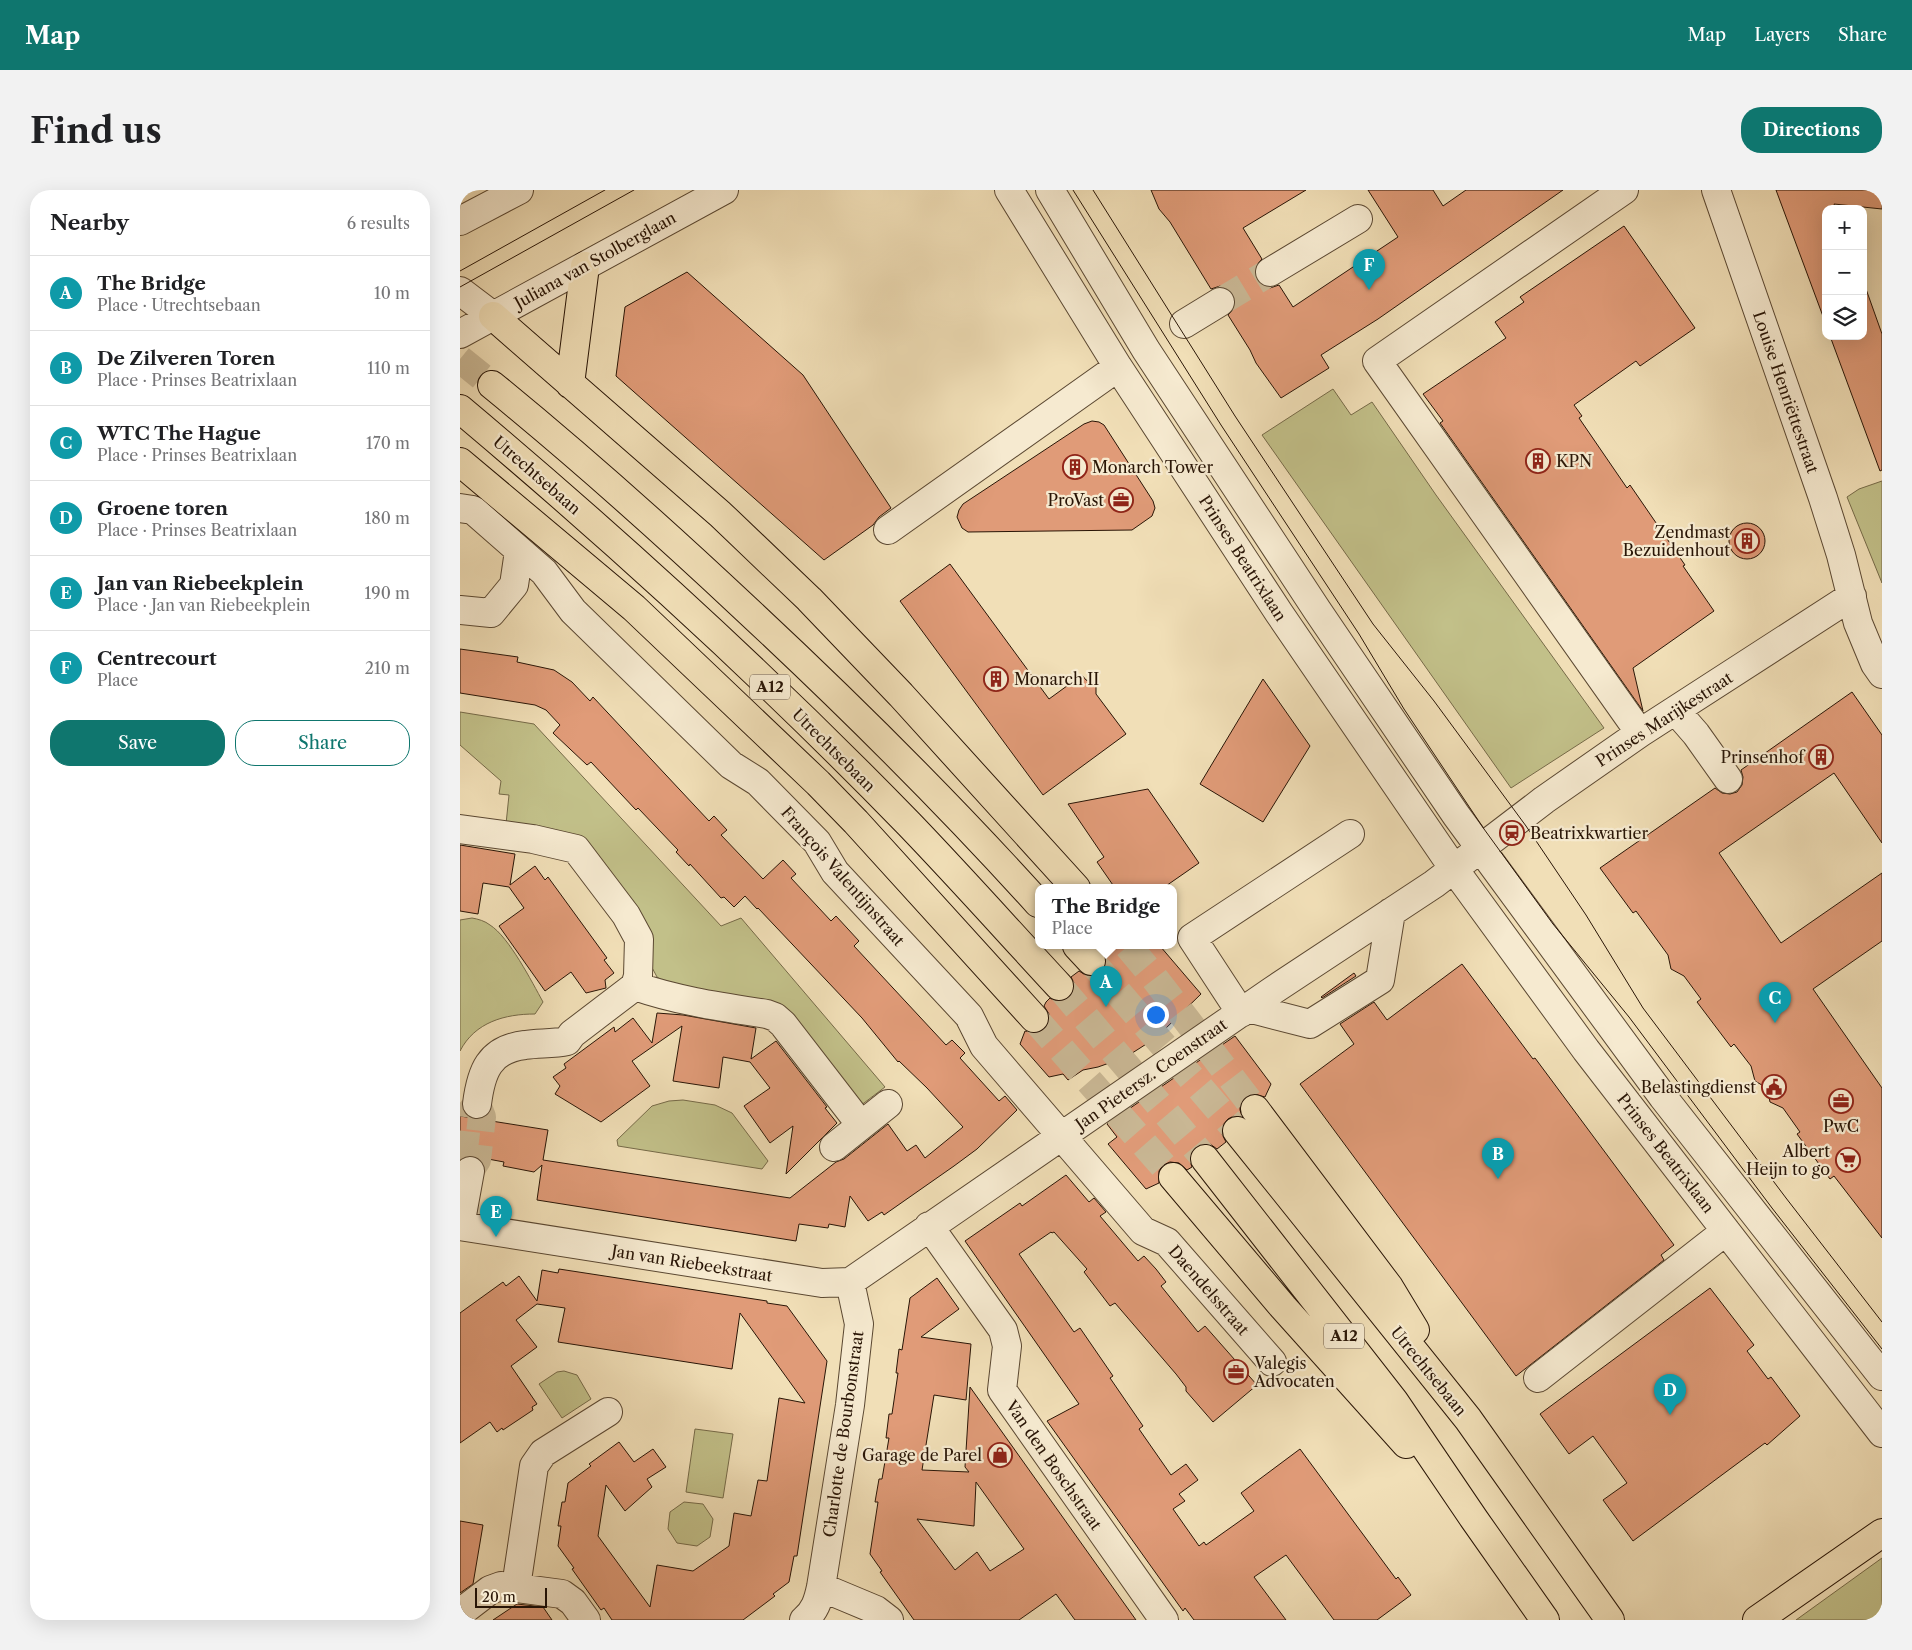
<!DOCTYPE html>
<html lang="en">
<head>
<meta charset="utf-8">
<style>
	:root { --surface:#fff; --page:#f2f2f2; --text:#202124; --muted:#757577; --line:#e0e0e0; --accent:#0f766e }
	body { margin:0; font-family:"Libre Caslon Text",serif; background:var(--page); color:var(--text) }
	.controls { position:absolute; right:15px; top:15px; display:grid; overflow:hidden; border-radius:10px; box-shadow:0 5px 20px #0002 }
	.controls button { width:45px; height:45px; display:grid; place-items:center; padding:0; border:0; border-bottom:1px solid var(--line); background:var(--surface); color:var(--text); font:25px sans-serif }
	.scale { position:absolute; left:15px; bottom:12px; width:72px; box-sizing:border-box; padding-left:5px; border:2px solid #291506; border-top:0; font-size:14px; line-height:18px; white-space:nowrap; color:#291506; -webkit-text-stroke:4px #f6ead0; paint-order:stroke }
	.you { position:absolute; left:695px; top:824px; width:18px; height:18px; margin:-12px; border:4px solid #fff; border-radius:50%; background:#1a73e8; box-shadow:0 0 0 8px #1a73e833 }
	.badge { display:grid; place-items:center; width:32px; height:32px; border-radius:50%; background:var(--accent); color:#fff; font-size:16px; font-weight:700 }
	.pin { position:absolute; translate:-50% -41px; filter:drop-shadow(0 1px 2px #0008) }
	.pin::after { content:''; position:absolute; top:26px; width:18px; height:15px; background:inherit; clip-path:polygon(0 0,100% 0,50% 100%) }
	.popup { position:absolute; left:575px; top:694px; width:142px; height:65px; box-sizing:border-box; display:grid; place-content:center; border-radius:10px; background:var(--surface); filter:drop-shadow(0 1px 4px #0005); font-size:16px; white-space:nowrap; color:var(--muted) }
	.popup b { font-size:19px; color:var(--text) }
	.popup::after { content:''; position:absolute; left:50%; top:100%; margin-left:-10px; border:10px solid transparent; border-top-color:var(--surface) }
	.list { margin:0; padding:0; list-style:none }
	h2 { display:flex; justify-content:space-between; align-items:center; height:65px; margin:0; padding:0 20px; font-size:21px }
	h2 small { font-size:16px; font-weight:400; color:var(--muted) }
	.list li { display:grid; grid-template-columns:32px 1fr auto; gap:15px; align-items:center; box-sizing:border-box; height:75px; padding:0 20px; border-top:1px solid var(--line) }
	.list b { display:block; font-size:19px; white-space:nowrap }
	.list p { margin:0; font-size:16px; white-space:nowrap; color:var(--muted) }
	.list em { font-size:16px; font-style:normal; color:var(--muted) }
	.actions { display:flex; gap:10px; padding:15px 20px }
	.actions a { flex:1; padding:11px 0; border:1px solid var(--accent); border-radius:20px; text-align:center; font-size:18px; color:var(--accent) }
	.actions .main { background:var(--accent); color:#fff }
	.icon { flex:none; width:28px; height:28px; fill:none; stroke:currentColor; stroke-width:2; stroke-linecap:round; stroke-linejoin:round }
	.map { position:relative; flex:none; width:1422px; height:1430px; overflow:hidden; border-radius:20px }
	header { display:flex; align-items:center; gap:30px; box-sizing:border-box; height:70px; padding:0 25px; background:var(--accent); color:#fff }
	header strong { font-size:24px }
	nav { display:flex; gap:28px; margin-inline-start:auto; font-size:18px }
	.intro { display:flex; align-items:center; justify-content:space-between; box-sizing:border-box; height:120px; padding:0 30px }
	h1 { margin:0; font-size:35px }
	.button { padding:12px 22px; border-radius:20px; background:var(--accent); color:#fff; font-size:18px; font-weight:700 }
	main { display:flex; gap:30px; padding:0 30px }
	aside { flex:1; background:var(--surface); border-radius:20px; box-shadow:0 5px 20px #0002 }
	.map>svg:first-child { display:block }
	.green { fill:#c2c089; stroke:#766a48 }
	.building { fill:#e09b78; stroke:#291506; fill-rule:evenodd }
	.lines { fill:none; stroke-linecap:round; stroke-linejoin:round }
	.minor-tunnel { stroke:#c9b794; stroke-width:28; stroke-dasharray:28 14; stroke-linecap:butt }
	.major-tunnel { stroke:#c9b794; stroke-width:28; stroke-dasharray:28 14; stroke-linecap:butt }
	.minor-casing { stroke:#5b4832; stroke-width:30 }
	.major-casing { stroke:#291506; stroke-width:30 }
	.minor { stroke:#f6ead0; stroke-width:28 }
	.major { stroke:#f1dfb7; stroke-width:28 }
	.tram { stroke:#291506; stroke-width:1 }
	.labels { text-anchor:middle; stroke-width:4.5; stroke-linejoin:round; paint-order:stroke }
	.shield { fill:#f6ead0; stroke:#665543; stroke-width:1 }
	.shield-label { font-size:15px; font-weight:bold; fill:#291506 }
	.street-label { font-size:16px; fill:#291506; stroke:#f6ead0 }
	.poi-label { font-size:16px; fill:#291506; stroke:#f6ead0; text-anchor:end }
</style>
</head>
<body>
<header>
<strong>Map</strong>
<nav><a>Map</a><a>Layers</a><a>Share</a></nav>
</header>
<div class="intro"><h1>Find us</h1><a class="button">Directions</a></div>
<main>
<aside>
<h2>Nearby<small>6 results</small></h2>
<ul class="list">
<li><span class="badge" style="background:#0f9aa8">A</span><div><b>The Bridge</b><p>Place · Utrechtsebaan</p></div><em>10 m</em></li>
<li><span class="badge" style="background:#0f9aa8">B</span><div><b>De Zilveren Toren</b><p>Place · Prinses Beatrixlaan</p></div><em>110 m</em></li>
<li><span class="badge" style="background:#0f9aa8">C</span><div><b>WTC The Hague</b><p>Place · Prinses Beatrixlaan</p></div><em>170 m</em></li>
<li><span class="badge" style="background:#0f9aa8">D</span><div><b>Groene toren</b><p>Place · Prinses Beatrixlaan</p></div><em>180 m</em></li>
<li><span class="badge" style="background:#0f9aa8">E</span><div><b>Jan van Riebeekplein</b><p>Place · Jan van Riebeekplein</p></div><em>190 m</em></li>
<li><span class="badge" style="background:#0f9aa8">F</span><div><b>Centrecourt</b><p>Place</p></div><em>210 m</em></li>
</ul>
<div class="actions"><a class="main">Save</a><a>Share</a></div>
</aside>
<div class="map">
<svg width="1422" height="1430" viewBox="0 0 1422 1430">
	<rect width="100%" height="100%" fill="#f1dfb7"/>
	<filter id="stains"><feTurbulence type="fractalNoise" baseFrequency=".004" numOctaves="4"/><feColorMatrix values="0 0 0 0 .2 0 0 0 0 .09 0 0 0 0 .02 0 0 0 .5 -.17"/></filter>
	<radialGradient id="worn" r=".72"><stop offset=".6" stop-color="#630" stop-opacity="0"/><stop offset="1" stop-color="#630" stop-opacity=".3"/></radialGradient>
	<path class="green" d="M873 199 891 225 912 212 976 305 1144 538 1051 598 802 245Z
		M1422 291V393L1387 307 1399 299Z
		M0 522 74 534 261 736 281 728 425 897 400 916 331 827 212 797 197 787 134 668 46 634 49 605 39 604 41 591 0 555Z
		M12 728C18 729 25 731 30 735 49 747 72 792 83 812L75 824C45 824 15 832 0 861V730Z
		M223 910 255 915 272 923 308 971 302 979 158 956 157 950 192 916 209 911Z
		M104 1181 117 1185 131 1209 102 1228 79 1194 97 1182Z
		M235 1239 273 1244 263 1308 226 1302Z
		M224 1312 243 1314 253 1329 250 1347 237 1356 217 1353 208 1339 210 1322Z
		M1422 1368V1430H1336Z"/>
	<path class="building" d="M691 0H846L783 38 802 69 797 74 794 82 797 90 802 95 810 98 819 95 833 117 938 47 908 0H973L983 16 1006 0H1103L918 129 861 165 869 178 821 208 796 173 790 160 768 125 773 120 776 112 773 103 768 99 760 96 751 99 710 32 699 19Z
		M1316 0H1422V19L1374 14 1376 19H1366V128L1364 129Z
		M1164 36 1235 138 1180 176 1176 171 1114 215 1122 226 1119 228 1167 298 1170 295 1225 375 1223 376 1254 421 1173 478 1183 521 980 233 983 231 963 204 1046 148 1035 132 1064 112 1060 107Z
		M227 82 343 185 431 318 419 327 413 335 364 370 156 186 165 117Z
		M1403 99H1406L1422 144V280L1420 281 1370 146H1403Z
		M632 231 639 232 644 235 693 311 695 318 692 326 672 340 508 342 502 338 497 327 499 320 503 314 624 234Z
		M1269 351a18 18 0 1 1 36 0a18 18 0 1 1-36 0Z
		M490 374 589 509 622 485 626 490 636 494V504L666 544 583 605 440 411Z
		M0 459 58 467 57 472 94 480 112 492 130 511 133 507 249 631 254 626 267 640 261 645 303 689 323 670 336 684 331 688 371 731 376 726 399 751 394 756 446 812 486 855 492 850 505 863 500 868 539 911 545 906 557 920 517 959 494 976 424 1025 422 1022 408 1031 390 1006 385 1037 369 1034 368 1038 339 1034 336 1051 77 1010 82 975 74 982 43 976 44 972 12 966 0 965V926L88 940 83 970 330 1008 376 972 384 969 428 934 447 961 456 955 465 968 503 937 467 898 439 871 438 872 402 828 298 718 297 719 285 706 274 717 264 707 261 708 230 674 229 676 216 662 218 660 178 618 176 620 131 572 127 575 93 543 100 535 86 520 75 515 0 503Z
		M803 489 850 556 803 632 740 594Z
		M1392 502 1422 545V653L1374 583 1259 663 1321 753 1422 683V751L1353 799 1422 898V1048L1374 986 1370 989 1337 944 1340 942 1323 918 1310 912 1307 898 1295 891 1291 876 1274 854 1271 857 1237 812 1241 809 1224 786 1211 779 1208 765 1176 721 1173 723 1140 678 1255 598 1262 603 1270 604 1277 602 1282 595 1283 587 1281 580Z
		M688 599 739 673 703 698H655L637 672 644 667 608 614Z
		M0 655 55 664 50 695 75 676 85 690 88 687 147 768 144 770 154 783 145 790 146 798 126 803 111 782 85 801 39 736 64 718 49 697 23 693 18 724 0 721Z
		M658 756H700L741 804 703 841 691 851 666 867 638 877 623 880 608 890 603 884 589 887 560 854 565 841 577 843 585 839 589 832V824L584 816 586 812 590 808 595 811H602L610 807 614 800V793L611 787 619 781 627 786H634L641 783 646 775V768L644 763Z
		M1002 774 1073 869 1075 868 1214 1055 1201 1065 1204 1070 1056 1186 840 894 894 854 880 834 914 812 927 830Z
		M894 783 896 786 862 808 861 807Z
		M197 823 223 825 296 838 291 869 316 851 367 917 365 918 377 933 326 984 333 936 310 953 284 916 310 898 290 872 263 867 259 898 213 891 222 836 172 871 190 896 141 932 95 904 100 896 93 887 106 878 104 874 154 837 155 842 173 828 192 853Z
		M775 846 811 894 805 907 794 904 785 907 780 913V920L782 926H774L768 929 763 935 762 944 766 952 757 959 750 954H743L736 956 730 964V971L732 977 727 980 719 973 710 972 703 975 699 981V993L686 999 648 954 657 947 647 934Z
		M606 985 629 1012 634 1008 646 1022 640 1026 678 1071 684 1066 696 1079 706 1092 701 1096 738 1142 745 1136 797 1195 753 1232 726 1201V1197L716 1184 655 1113 650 1116 624 1082 627 1079 594 1042 592 1043 591 1042 559 1064 614 1142 620 1138 653 1186 650 1188 683 1236 679 1239 711 1285 726 1274 738 1290 719 1304 725 1311 713 1319 739 1356 744 1352 746 1355 794 1321 781 1303 840 1259 936 1389 938 1387 951 1405 917 1430H874L826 1365 794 1387 826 1430H734L725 1418 723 1421 587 1231 619 1214 505 1051 560 1013 562 1016Z
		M99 1079 307 1111V1113L327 1116 367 1171 337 1366H334L329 1392 313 1404 315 1406 283 1430H152L144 1418 141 1420 112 1379 114 1378 98 1356 101 1336H98L102 1312H105L108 1293 131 1276 129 1274 159 1252 174 1272 193 1259 206 1277 187 1289 192 1297 165 1321 146 1295 138 1346 190 1417 197 1375 233 1381 269 1356 274 1323 291 1326 298 1290 307 1291 319 1208 345 1213 280 1123 272 1179 98 1152 105 1118 77 1114 56 1130 77 1157 51 1176 77 1214 72 1217 73 1220 43 1240 42 1238 37 1242 30 1232 0 1253V1123L43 1092 46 1096 59 1086 77 1111 82 1080 98 1083Z
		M477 1088 499 1119 461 1147 511 1154 506 1210 474 1205 462 1280 509 1282 505 1277 510 1197 676 1430H615L596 1404 559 1430H454L420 1382 422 1381 410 1364 418 1312H415L419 1289H422L429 1248H426L429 1224H432L438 1183H436L439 1159 442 1160 450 1108ZM516 1292 564 1359 530 1381 517 1362 495 1380 457 1329 514 1336Z
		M1250 1098 1294 1155 1287 1161 1308 1189 1311 1187 1340 1226 1307 1255 1305 1253 1173 1351 1143 1310 1167 1293 1133 1246 1109 1264 1080 1224Z
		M0 1331 23 1335 13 1394 0 1403Z
		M57 1414 83 1417 92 1430H33Z"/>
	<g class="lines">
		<path class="minor-tunnel" d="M760 112 810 82
			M17 914 22 927 17 970 10 981 3 968 8 925Z"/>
		<path class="major-tunnel" d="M0 169 32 195
			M668 756 689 781 795 919
			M631 771 777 941
			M599 796 745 969
			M574 828 713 987"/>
		<defs>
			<path id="minor" d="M549 0 658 177 819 423 994 679 1126 860 1422 1243
				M590 0 686 160 857 420 996 625 1203 907 1422 1186
				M1164 0 917 171 1180 543
				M1256 0 1363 308 1381 365 1398 433 1415 474 1422 484
				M0 31 59 0
				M810 82 898 29
				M0 101 33 126
				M724 134 760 112
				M0 144 264 0
				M0 318 13 320 84 382 113 421 271 575 298 592 357 652 375 682 509 826 524 856 683 1041 707 1052 812 1172
				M428 340 658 177
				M0 420 31 423 54 395 59 361
				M1216 521 1236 544 1268 589
				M0 639 73 649 116 659 166 725 179 749 178 786 175 796 112 844 107 851C93 854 79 853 65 855 29 859 21 882 17 914
				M175 796C218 811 262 817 307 824L315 827 323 834 401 935
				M788 818 850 834 920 790 931 722
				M781 823 732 748 890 644
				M374 957 428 914
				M0 1036 362 1093 390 1092
				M0 1036 10 981
				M469 1036 543 1140 547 1156 542 1200 704 1430
				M390 1092 812 801 974 694 1084 610 1180 543 1392 406
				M1078 1188 1266 1041
				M56 1397 74 1276 83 1263 148 1222
				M361 1397 416 1420 429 1430
				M0 1423 30 1400 41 1396 102 1404 113 1412 126 1430
				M344 1430C355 1421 358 1411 361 1397L390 1215 399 1134 390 1092"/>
			<path id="major" d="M33 126 260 324 349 409 441 505 616 698
				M110 194 125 76
				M32 195C119 266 203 341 285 418 387 513 485 610 578 713
				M0 219C156 350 307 488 449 634 500 687 549 742 599 796
				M0 272 174 418 358 593 396 632 574 828
				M617 756 631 771
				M795 919 929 1097 955 1140
				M777 941 1008 1229 1150 1430
				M745 969 934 1211 1014 1329 1085 1430
				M713 987 823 1117 946 1254
				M1297 1430 1422 1343"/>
		</defs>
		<use href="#minor" class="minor-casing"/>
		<use href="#major" class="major-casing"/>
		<use href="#minor" class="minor"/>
		<use href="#major" class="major"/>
		<path class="tram" d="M613 0 761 235 899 444 944 519 1024 639 1093 734 1169 827 1312 1018 1422 1159
			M633 0 775 226 913 434 974 511 1066 636 1126 725 1183 818 1326 1008 1422 1132
			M0 81 145 0
			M0 97 174 0"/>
	</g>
	<defs>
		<symbol id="building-ring" viewBox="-11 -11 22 22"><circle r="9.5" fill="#f6ead0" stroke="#8f2418" stroke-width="1.5"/><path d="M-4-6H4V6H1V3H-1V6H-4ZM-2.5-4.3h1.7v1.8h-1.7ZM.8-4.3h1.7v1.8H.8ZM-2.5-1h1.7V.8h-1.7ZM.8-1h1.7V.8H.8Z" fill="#8f2418"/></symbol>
		<symbol id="office-ring" viewBox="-11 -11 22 22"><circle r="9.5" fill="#f6ead0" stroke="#8f2418" stroke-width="1.5"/><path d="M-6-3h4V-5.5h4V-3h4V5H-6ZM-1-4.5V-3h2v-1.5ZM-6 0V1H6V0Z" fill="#8f2418"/></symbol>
		<symbol id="station-ring" viewBox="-11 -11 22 22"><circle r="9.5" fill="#f6ead0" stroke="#8f2418" stroke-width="1.5"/><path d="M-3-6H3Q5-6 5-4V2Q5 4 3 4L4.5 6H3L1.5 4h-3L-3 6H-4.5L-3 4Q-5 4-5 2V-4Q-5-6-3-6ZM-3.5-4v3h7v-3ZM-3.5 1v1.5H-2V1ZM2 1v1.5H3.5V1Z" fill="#8f2418"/></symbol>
		<symbol id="civic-ring" viewBox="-11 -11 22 22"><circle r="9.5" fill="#f6ead0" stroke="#8f2418" stroke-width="1.5"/><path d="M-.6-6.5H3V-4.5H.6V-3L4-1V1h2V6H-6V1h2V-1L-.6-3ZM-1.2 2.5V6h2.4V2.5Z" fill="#8f2418"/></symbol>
		<symbol id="supermarket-ring" viewBox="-11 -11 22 22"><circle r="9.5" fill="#f6ead0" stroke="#8f2418" stroke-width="1.5"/><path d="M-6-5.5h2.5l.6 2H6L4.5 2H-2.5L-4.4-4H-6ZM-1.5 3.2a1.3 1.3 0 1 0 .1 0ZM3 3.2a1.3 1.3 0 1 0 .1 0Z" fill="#8f2418"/></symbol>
		<symbol id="shop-ring" viewBox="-11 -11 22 22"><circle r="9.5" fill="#f6ead0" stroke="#8f2418" stroke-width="1.5"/><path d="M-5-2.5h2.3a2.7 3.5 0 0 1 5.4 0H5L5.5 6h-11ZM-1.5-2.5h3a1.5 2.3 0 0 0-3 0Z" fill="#8f2418"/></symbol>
	</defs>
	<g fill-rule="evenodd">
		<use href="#building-ring" x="1064" y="257" width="28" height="28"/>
		<use href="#building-ring" x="601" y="263" width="28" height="28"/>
		<use href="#office-ring" x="647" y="296" width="28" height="28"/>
		<use href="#building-ring" x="1273" y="337" width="28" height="28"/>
		<use href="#building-ring" x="522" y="475" width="28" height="28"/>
		<use href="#building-ring" x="1347" y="553" width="28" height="28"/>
		<use href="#station-ring" x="1038" y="629" width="28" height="28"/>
		<use href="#civic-ring" x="1300" y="883" width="28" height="28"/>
		<use href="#office-ring" x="1367" y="897" width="28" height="28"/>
		<use href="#supermarket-ring" x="1374" y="956" width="28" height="28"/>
		<use href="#office-ring" x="762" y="1168" width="28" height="28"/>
		<use href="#shop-ring" x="526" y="1251" width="28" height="28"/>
	</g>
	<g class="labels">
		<g class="shield">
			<rect x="290" y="484.5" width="40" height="25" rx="4"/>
			<rect x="864" y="1133.5" width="40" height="25" rx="4"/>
		</g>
		<g class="shield-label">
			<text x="310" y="502">A12</text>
			<text x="884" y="1151">A12</text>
		</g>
		<g class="street-label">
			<text transform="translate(135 70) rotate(-29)" y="6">Juliana van Stolberglaan</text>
			<text transform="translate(1326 202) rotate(71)" y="6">Louise Henriëttestraat</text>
			<text transform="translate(77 285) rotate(41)" y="6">Utrechtsebaan</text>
			<text transform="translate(783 368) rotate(57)" y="6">Prinses Beatrixlaan</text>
			<text transform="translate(1204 529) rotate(-33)" y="6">Prinses Marijkestraat</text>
			<text transform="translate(374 560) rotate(45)" y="6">Utrechtsebaan</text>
			<text transform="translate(383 686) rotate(49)" y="6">François Valentijnstraat</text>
			<text transform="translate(691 884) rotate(-35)" y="6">Jan Pietersz. Coenstraat</text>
			<text transform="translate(1206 963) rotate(52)" y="6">Prinses Beatrixlaan</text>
			<text transform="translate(232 1073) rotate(9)" y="6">Jan van Riebeekstraat</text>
			<text transform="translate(749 1100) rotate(49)" y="6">Daendelsstraat</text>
			<text transform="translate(969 1181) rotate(51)" y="6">Utrechtsebaan</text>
			<text transform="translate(383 1244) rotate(-82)" y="6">Charlotte de Bourbonstraat</text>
			<text transform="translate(594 1275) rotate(55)" y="6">Van den Boschstraat</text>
		</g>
		<g class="poi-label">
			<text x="1096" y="277" text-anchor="start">KPN</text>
			<text x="632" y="283" text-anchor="start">Monarch Tower</text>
			<text x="644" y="316">ProVast</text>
			<text x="1270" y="348">Zendmast<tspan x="1270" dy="18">Bezuidenhout</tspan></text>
			<text x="554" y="495" text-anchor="start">Monarch II</text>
			<text x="1344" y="573">Prinsenhof</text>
			<text x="1070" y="649" text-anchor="start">Beatrixkwartier</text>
			<text x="1296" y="903">Belastingdienst</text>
			<text x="1381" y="942" text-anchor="middle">PwC</text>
			<text x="1370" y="967">Albert<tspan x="1370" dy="18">Heijn to go</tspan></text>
			<text x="794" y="1179" text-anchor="start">Valegis<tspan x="794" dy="18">Advocaten</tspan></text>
			<text x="522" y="1271">Garage de Parel</text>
		</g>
	</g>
	<rect width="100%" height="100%" filter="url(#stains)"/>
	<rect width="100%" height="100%" fill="url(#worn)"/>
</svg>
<div class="controls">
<button>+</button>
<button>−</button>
<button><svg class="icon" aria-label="layers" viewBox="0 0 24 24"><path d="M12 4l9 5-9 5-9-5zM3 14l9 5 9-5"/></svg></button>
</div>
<div class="scale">20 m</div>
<div class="you"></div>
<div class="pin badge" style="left:646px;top:817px;background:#0f9aa8">A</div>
<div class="popup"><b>The Bridge</b>Place</div>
<div class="pin badge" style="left:1038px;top:989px;background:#0f9aa8">B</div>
<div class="pin badge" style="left:1315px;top:833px;background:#0f9aa8">C</div>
<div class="pin badge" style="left:1210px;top:1225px;background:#0f9aa8">D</div>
<div class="pin badge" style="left:36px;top:1047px;background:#0f9aa8">E</div>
<div class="pin badge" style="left:909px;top:100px;background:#0f9aa8">F</div>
</div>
</main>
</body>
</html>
